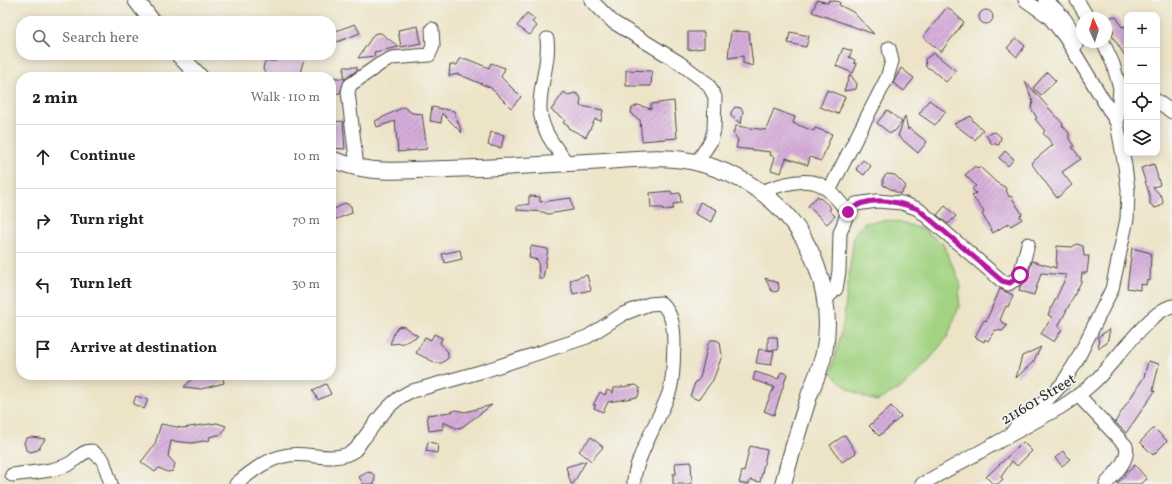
<!DOCTYPE html>
<html lang="en">
<head>
<meta charset="utf-8">
<style>
	:root { --surface:#fff; --page:#f6f6f6; --text:#202124; --muted:#757577; --line:#e0e0e0 }
	body { margin:0; font-family:Vollkorn,serif; background:var(--page); color:var(--text) }
	.controls { position:absolute; right:12px; top:12px; display:grid; overflow:hidden; border-radius:8px; box-shadow:0 2px 10px #0003 }
	.controls button { width:36px; height:36px; display:grid; place-items:center; padding:0; border:0; border-bottom:1px solid var(--line); background:var(--surface); color:var(--text); font:20px sans-serif }
	.compass { position:absolute; left:1076px; top:12px; width:36px; height:36px; border-radius:50%; background:var(--surface); box-shadow:0 2px 10px #0003; rotate:356deg }
	.stop { position:absolute; width:12px; height:12px; margin:-9px; border:3px solid #b5179e; border-radius:50%; background:#fff }
	.stop.end { background:#b5179e; border-color:#fff; box-shadow:0 1px 4px #0008 }
	.list { margin:0; padding:0; list-style:none }
	h2 { display:flex; justify-content:space-between; align-items:center; height:52px; margin:0; padding:0 16px; font-size:17px }
	h2 small { font-size:13px; font-weight:400; color:var(--muted) }
	.list li { display:grid; grid-template-columns:26px 1fr auto; gap:12px; align-items:center; box-sizing:border-box; height:64px; padding:0 16px; border-top:1px solid var(--line) }
	.list b { display:block; font-size:15px; white-space:nowrap }
	.list em { font-size:13px; font-style:normal; color:var(--muted) }
	.icon { flex:none; width:22px; height:22px; fill:none; stroke:currentColor; stroke-width:2; stroke-linecap:round; stroke-linejoin:round }
	.map { position:relative; flex:none; width:1172px; height:484px; overflow:hidden }
	.search { position:absolute; background:var(--surface); box-shadow:0 2px 10px #0003; left:16px; top:16px; width:320px; height:44px; display:flex; align-items:center; gap:10px; box-sizing:border-box; padding:0 14px; border-radius:16px; color:var(--muted); font-size:15px }
	.panel { position:absolute; background:var(--surface); box-shadow:0 2px 10px #0003; left:16px; top:72px; width:320px; height:308px; border-radius:16px }
	.map>svg:first-child { display:block }
	.park { fill:#a3d382; stroke:#677f56 }
	.building { fill:url(#building-hatch) }
	.lines { fill:none; stroke-linecap:round; stroke-linejoin:round }
	.minor-casing { stroke:#484743; stroke-width:15 }
	.tertiary-casing { stroke:#484743; stroke-width:18 }
	.minor { stroke:#fff; stroke-width:13 }
	.tertiary { stroke:#fff; stroke-width:16 }
	.route { stroke:#b5179e; stroke-width:5 }
	.labels { text-anchor:middle; stroke-width:3; stroke-linejoin:round; paint-order:stroke }
	.street-label { font-size:15px; fill:#2b2b2b; stroke:#f6f6f2 }
</style>
</head>
<body>
<div class="map">
<svg width="1172" height="484" viewBox="0 0 1172 484">
	<defs>
		<pattern id="building-hatch" width="6" height="6" patternUnits="userSpaceOnUse"><rect width="6" height="6" fill="#d6adda"/><path d="M-1 1l2-2M0 6l6-6M5 7l2-2" fill="none" stroke="#ae8db1"/></pattern>
	</defs>
	<rect width="100%" height="100%" fill="#f6f6f2"/>
	<filter id="ink" filterUnits="userSpaceOnUse"><feTurbulence type="fractalNoise" baseFrequency=".025" numOctaves="2"/><feDisplacementMap in="SourceGraphic" scale="8" xChannelSelector="R" yChannelSelector="G"/><feConvolveMatrix kernelMatrix="1 2 1 2 8 2 1 2 1" color-interpolation-filters="sRGB"/></filter>
	<filter id="wash" filterUnits="userSpaceOnUse"><feTurbulence type="fractalNoise" baseFrequency=".012" numOctaves="4" result="noise"/><feDisplacementMap in="SourceGraphic" scale="16" xChannelSelector="R" yChannelSelector="G"/><feGaussianBlur stdDeviation="0.9" result="paint"/><feColorMatrix in="noise" values="0 0 0 0 0 0 0 0 0 0 0 0 0 0 0 0 0 1.4 0 .05"/><feComposite in="paint" operator="in"/></filter>
	<g filter="url(#wash)">
		<rect width="100%" height="100%" fill="#ede4c8"/>
		<path class="park" d="M886 220 905 223 924 230 943 244 960 282 959 306 948 336 930 359 904 386 877 401C855 395 846 388 831 373L843 325 854 234 864 223Z"/>
		<g id="blocks">
			<path class="building" d="M817 0 828 3 829 0 840 2 839 5 853 12 874 34 812 12Z
				M947 7 964 22 941 52 923 37Z
				M979 17a7 7 0 1 1 14 0a7 7 0 1 1-14 0Z
				M527 13 535 19 532 22 537 26 530 35 517 26Z
				M1112 16 1117 18 1122 27 1125 26 1127 32V59L1111 34 1114 32 1108 21Z
				M355 24 360 33 337 42 333 32Z
				M418 26 421 43 401 47 398 30Z
				M731 31 749 32 753 66 743 63V56L728 58Z
				M688 32H704V48L688 50Z
				M790 32 809 36 806 47 788 43Z
				M377 33H381L399 47 374 52 375 56 358 58 374 34Z
				M1016 38 1025 46 1017 57 1007 48Z
				M843 48 852 51 849 57 855 60 854 63 857 64 853 73 836 66Z
				M934 53 956 71 946 82 931 69 926 67 925 59Z
				M276 55H305L299 77H273L265 73 263 69 264 63 268 61H276Z
				M460 59H467L489 68 491 63 505 68 501 77 521 97 511 108 491 88 458 74 449 76 450 65H457Z
				M344 67H357V70L345 79 340 93 331 94V77L344 79Z
				M901 68 914 78 904 91 893 83Z
				M626 70 652 71 651 86H626Z
				M1047 72 1056 81 1041 95 1033 88Z
				M850 74 857 84 856 89 844 91Z
				M1025 81 1063 124 1062 125 1069 133V139L1074 146 1072 147 1081 159 1062 172 1072 185 1057 198 1031 163 1053 145 1043 133 1045 131 1035 119 1037 118 1031 108 1033 102Z
				M827 90 845 97 838 114 820 107Z
				M564 92 568 95 575 93 579 95 581 99 580 106 603 110 601 121 595 119 586 137 568 128 569 126 563 123 565 120 551 110Z
				M929 100 946 112 935 125 919 114Z
				M674 101 677 138 642 141 640 120 633 116 631 112 632 108 638 105 651 109V104Z
				M404 107 412 113 422 114 427 149 398 152 395 121 377 127 375 121Z
				M432 107 454 111 462 133 442 113 441 123 430 121Z
				M735 107 741 108 743 111 741 124 731 116V112Z
				M774 109 795 117 793 123 814 131 815 128 832 134 821 161 810 157 808 165 786 158 781 173 771 170 775 157 770 155 771 152 736 148 738 140 733 133 736 126 766 130Z
				M887 110 902 122 894 132 893 131 891 134 877 123Z
				M905 116 908 130 909 128 927 142 918 153 898 136Z
				M971 116 973 121 983 130 975 140 954 124Z
				M343 121 345 149 331 148V122Z
				M491 132 504 135 501 148 488 145Z
				M995 132 1001 137 999 145 991 143 986 135Z
				M1005 151 1014 159 1008 166 999 158Z
				M863 160 871 166 864 175 856 169Z
				M1154 164 1160 185 1153 187 1162 197 1163 202 1161 206 1155 208 1150 204V197L1141 168Z
				M975 166 978 169 980 167 997 183 1005 187 1009 197 1011 196 1022 214 1020 216 1022 219 1011 226 1009 223 993 233 982 214 984 212 972 196 976 193 972 189 976 186 965 175Z
				M887 174 895 175 906 186 900 194 883 185V178Z
				M671 191 672 194 680 193 681 203 673 204V209L663 210V208H651L650 193Z
				M529 196 540 197V202L571 198 573 210 548 214 543 212 517 210V206L529 204Z
				M818 196 831 208 829 210 835 216 827 224 808 206Z
				M700 202 717 210 712 222 695 214Z
				M345 203 351 206 352 213 331 221V211Z
				M945 206 956 216 948 224 937 215Z
				M1077 244 1083 246 1084 256H1089L1087 273H1082L1081 282 1058 327 1062 329 1054 342 1041 334 1052 317 1048 315 1067 275 1041 273 1034 295 1019 291 1020 286 1027 279 1032 261 1056 268 1057 246 1072 247Z
				M531 246 548 249 543 279H539L538 260 529 258Z
				M1132 248 1151 253 1150 281 1147 280 1146 285 1140 284V290L1127 288Z
				M460 250 462 259 445 263 442 254Z
				M587 275 591 290 573 294 570 280Z
				M765 278 778 283 779 287 778 291 774 292 771 290Z
				M1000 289 1013 295 1008 307 1006 306 1000 320 1007 326 1002 331 995 330 988 341 985 339 984 342 975 337 984 320 986 321Z
				M403 326 418 336 404 343 390 344 395 331 398 327Z
				M1110 329 1107 343 1099 348 1098 337Z
				M434 334 442 338 440 343 448 352V358L442 363H436L416 353 425 337 431 340Z
				M768 337H777L778 350H768Z
				M711 340H716L720 342 722 356 713 380 698 400 690 396 695 383 700 378 708 344Z
				M1041 347 1033 362 1016 378 1022 356Z
				M759 349 774 351 771 365 756 363Z
				M1148 361 1159 364 1153 390 1155 391 1126 433 1115 422 1144 377Z
				M755 372 778 379 781 372 787 374 774 415 764 411 774 387 753 380Z
				M203 375H222L224 383 201 389 184 387 194 377Z
				M326 384 331 394 318 400 313 390Z
				M636 385 640 388 638 397 608 402 603 412 594 408 596 405H593L600 392 605 395 607 390 613 393 614 388Z
				M136 396 148 400 144 409 133 404Z
				M492 405 462 427 456 428 443 422V429L429 431 427 415 451 412 456 410 465 412Z
				M891 406 901 417 879 436 869 426Z
				M217 423 226 426 222 434 209 437 210 440 192 443 171 441 168 456 175 464 173 471 167 472 159 468 155 472 141 462 155 444 161 424 182 428Z
				M1154 428 1167 441 1153 455 1140 442Z
				M845 435 856 453 842 462 830 445Z
				M32 437 45 439 38 450 31 452 26 450 24 442 27 438Z
				M591 437 603 447 591 461 579 451Z
				M428 442 438 444 437 453 426 451Z
				M1023 442 1032 451 1017 466 1012 461 1001 477 1003 479 998 484H993L986 477Z
				M750 446 767 450 760 482 750 480 749 484H744L739 483 742 471 744 472Z
				M1063 451 1070 459 1062 466 1055 458Z
				M586 461 573 484H571L566 467Z
				M691 462 692 484H673V474H676L675 463Z
				M1135 465 1147 479 1140 484H1117Z
				M367 472 372 473 375 476 374 484H363L359 477Z"/>
		</g>
	</g>
	<g filter="url(#ink)">
		<use href="#blocks" fill-opacity="0" stroke="#484743" stroke-width="1"/>
		<g class="lines">
			<defs>
				<path id="minor" d="M591 0 613 22 680 63 708 84 715 97 714 130 711 141 697 162
					M1045 0C1061 13 1072 24 1076 45
					M1077 0 1088 18
					M547 39C550 63 539 85 540 109 541 130 555 147 567 163
					M1103 42 1113 64 1120 88 1117 123
					M1157 101 1172 112
					M357 167 348 92 350 85 380 64 392 58 429 55 433 46 432 29
					M829 191 887 78 892 61 889 48
					M761 192C776 186 803 177 819 184 831 189 840 203 848 212
					M824 301 836 289 839 271 840 233 848 212 856 204 877 201 902 203 918 209 1002 281 1008 284 1018 278 1020 275 1028 244
					M1078 395 1126 446C1130 460 1114 474 1106 484
					M1011 434 1021 420 1047 400 1063 383 1077 360 1112 289 1127 219 1128 190 1125 166 1117 123 1065 37 1049 17 1025 0
					M12 475C30 472 55 472 71 463 78 458 82 451 92 451L103 460 111 484
					M236 484C252 471 268 458 289 455 310 452 336 464 355 450 358 447 361 441 364 438 377 421 389 402 409 392L487 370 587 337 623 314 649 304 661 303C673 314 674 329 674 345 673 360 674 379 669 393 661 416 632 464 634 484
					M922 484 1061 407C1072 400 1083 392 1093 383 1113 365 1148 312 1172 306"/>
				<path id="tertiary" d="M136 0 152 21
					M179 55 200 77
					M331 159C339 162 348 165 356 167 385 174 418 169 448 169 500 168 552 164 604 161 634 159 669 155 699 163 742 174 781 200 804 239 823 272 832 315 824 353 821 368 814 382 809 396 800 425 791 454 783 484"/>
			</defs>
			<use href="#minor" class="minor-casing"/>
			<use href="#tertiary" class="tertiary-casing"/>
			<use href="#minor" class="minor"/>
			<use href="#tertiary" class="tertiary"/>
		</g>
	</g>
	<g class="lines" filter="url(#ink)">
		<path class="route" d="M848 212C866 194 896 201 918 209L1002 281 1010 283 1020 275"/>
	</g>
	<g class="labels">
		<g class="street-label">
			<text transform="translate(1038 399) rotate(-31)" y="5">211601 Street</text>
		</g>
	</g>
</svg>
<div class="controls">
<button>+</button>
<button>−</button>
<button><svg class="icon" aria-label="locate" viewBox="0 0 24 24"><circle cx="12" cy="12" r="6"/><path d="M12 2v4M12 18v4M2 12h4M18 12h4"/></svg></button>
<button><svg class="icon" aria-label="layers" viewBox="0 0 24 24"><path d="M12 4l9 5-9 5-9-5zM3 14l9 5 9-5"/></svg></button>
</div>
<svg class="compass" viewBox="-18 -18 36 36"><path d="M0-13l5 13h-10z" fill="#e53935"/><path d="M0 13l5-13h-10z" fill="#757577"/></svg>
<div class="stop" style="left:1020px;top:275px"></div>
<div class="stop end" style="left:848px;top:212px"></div>
<div class="search"><svg class="icon" aria-label="search" viewBox="0 0 24 24"><circle cx="10" cy="10" r="6"/><path d="M15 15l6 6"/></svg>Search here</div>
<section class="panel">
<h2>2 min<small>Walk · 110 m</small></h2>
<ul class="list">
<li><svg class="icon" aria-label="ahead" viewBox="0 0 24 24"><path d="M12 20V5M6 11l6-6 6 6"/></svg><div><b>Continue</b></div><em>10 m</em></li>
<li><svg class="icon" aria-label="right" viewBox="0 0 24 24"><path d="M7 20v-9h11M14 6l5 5-5 5"/></svg><div><b>Turn right</b></div><em>70 m</em></li>
<li><svg class="icon" aria-label="left" viewBox="0 0 24 24"><path d="M17 20v-9H6M10 6l-5 5 5 5"/></svg><div><b>Turn left</b></div><em>30 m</em></li>
<li><svg class="icon" aria-label="arrive" viewBox="0 0 24 24"><path d="M6 21V4h12l-3 4 3 4H6"/></svg><div><b>Arrive at destination</b></div></li>
</ul>
</section>
</div>
</body>
</html>
